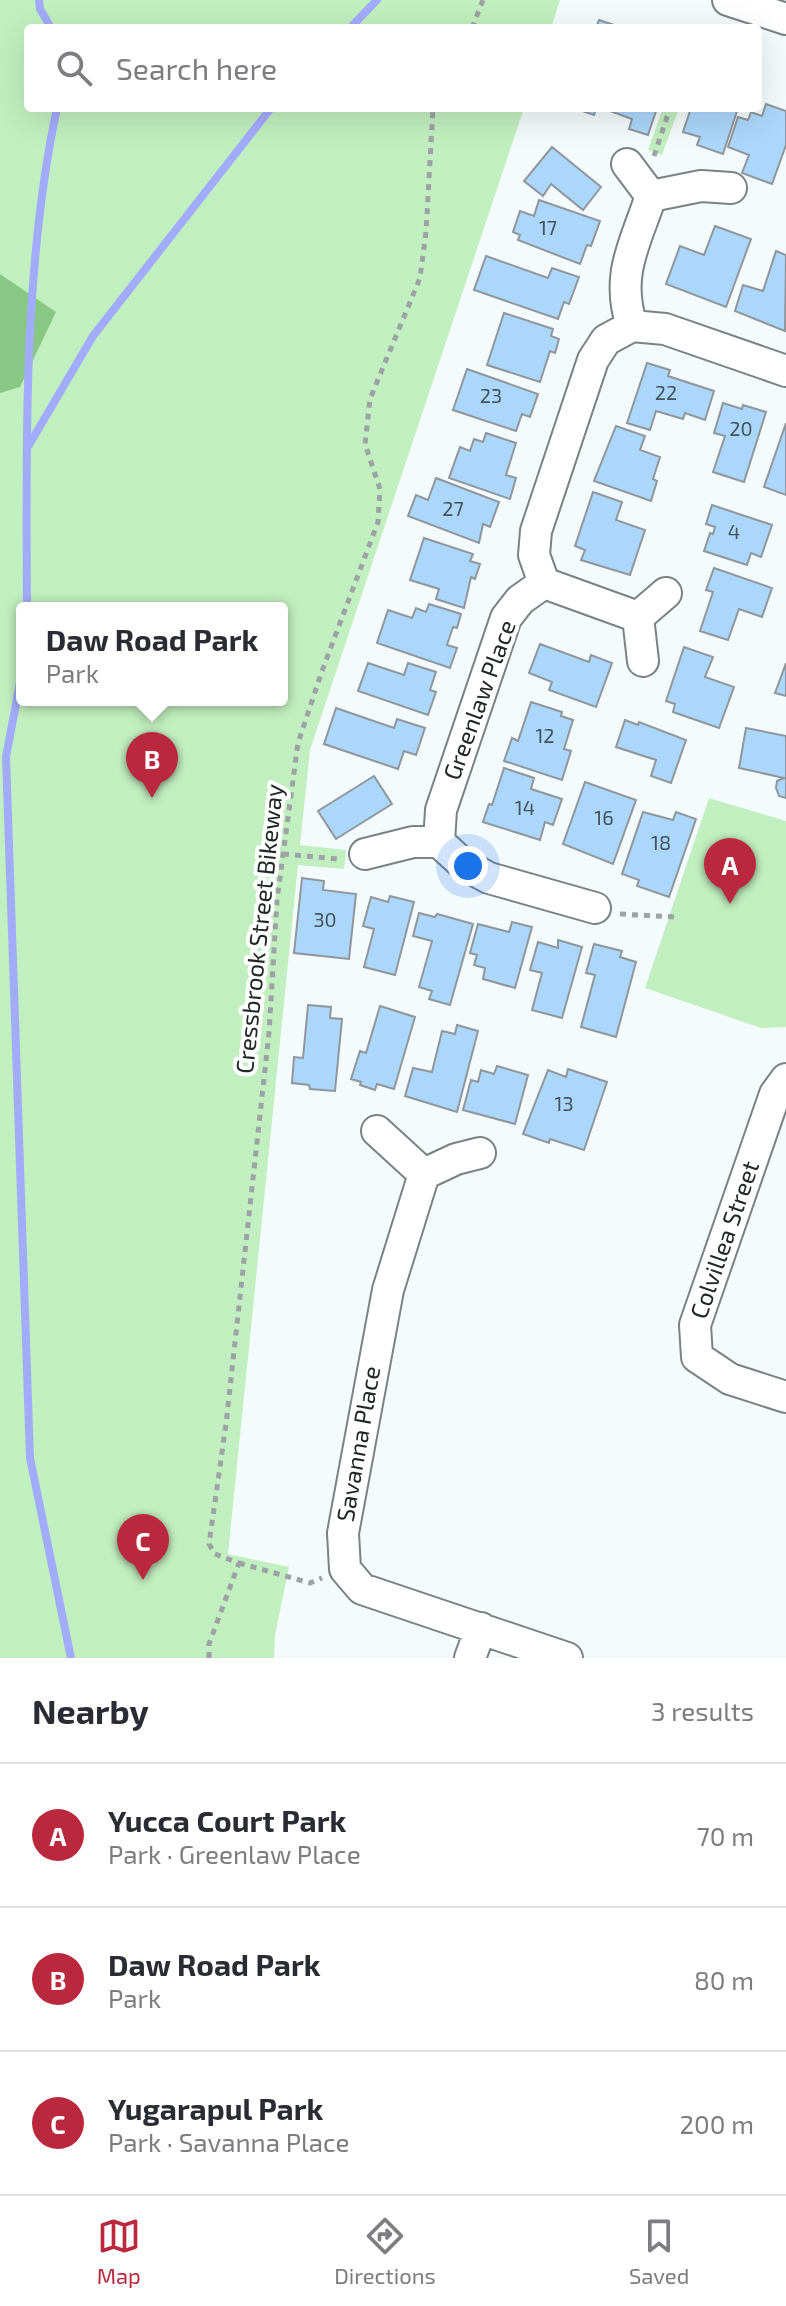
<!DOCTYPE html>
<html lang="en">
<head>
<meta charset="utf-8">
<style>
	:root { --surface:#fff; --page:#f2f2f3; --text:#2b2b33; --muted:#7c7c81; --line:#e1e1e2; --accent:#b9283d }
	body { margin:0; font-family:"Exo 2",sans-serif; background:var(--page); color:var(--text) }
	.you { position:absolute; left:468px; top:866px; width:28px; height:28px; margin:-20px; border:6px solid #fff; border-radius:50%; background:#1a73e8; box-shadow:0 0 0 12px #1a73e833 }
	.badge { display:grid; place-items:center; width:52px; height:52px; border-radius:50%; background:var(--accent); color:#fff; font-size:26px; font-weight:700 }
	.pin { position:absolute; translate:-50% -66px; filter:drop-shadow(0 2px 4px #0008) }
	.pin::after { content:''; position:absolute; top:42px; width:28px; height:24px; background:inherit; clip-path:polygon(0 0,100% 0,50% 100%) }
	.popup { position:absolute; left:16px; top:602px; width:272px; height:104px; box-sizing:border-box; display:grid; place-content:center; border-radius:8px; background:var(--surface); filter:drop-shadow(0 2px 6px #0005); font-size:26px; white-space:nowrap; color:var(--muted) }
	.popup b { font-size:30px; color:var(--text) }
	.popup::after { content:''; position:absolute; left:50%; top:100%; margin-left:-16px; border:16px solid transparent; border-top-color:var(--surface) }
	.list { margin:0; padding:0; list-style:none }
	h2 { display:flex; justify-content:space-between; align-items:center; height:104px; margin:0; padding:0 32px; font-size:34px }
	h2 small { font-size:26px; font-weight:400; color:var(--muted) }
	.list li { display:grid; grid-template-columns:52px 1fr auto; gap:24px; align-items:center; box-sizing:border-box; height:144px; padding:0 32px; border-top:2px solid var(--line) }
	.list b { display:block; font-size:30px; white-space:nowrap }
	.list p { margin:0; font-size:26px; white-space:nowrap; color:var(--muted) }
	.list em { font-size:26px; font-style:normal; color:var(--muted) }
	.icon { flex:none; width:44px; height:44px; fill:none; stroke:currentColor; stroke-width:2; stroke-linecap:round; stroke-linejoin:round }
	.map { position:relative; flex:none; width:786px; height:1658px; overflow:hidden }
	.search { position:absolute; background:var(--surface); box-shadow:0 8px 32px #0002; left:24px; right:24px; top:24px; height:88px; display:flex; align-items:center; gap:20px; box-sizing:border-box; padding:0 28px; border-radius:8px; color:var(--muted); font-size:30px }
	.sheet { height:536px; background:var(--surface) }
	nav { display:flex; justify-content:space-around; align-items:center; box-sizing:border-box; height:112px; border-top:2px solid var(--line); background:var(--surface); font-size:22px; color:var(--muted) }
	nav a { display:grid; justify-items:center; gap:4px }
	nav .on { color:var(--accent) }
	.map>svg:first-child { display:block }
	.green { fill:#c2efbf; fill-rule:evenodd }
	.forest { fill:#88c884 }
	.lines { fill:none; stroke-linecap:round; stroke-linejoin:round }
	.stream { stroke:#a2acfc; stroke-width:8 }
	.building { fill:#abd7fc; stroke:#90969a; stroke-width:2 }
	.minor-casing { stroke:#7b8284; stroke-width:34 }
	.path { stroke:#9da3a4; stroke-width:5; stroke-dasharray:6 6; stroke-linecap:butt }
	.minor { stroke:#fff; stroke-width:30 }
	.labels { text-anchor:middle; stroke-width:8; stroke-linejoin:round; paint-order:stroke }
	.number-label { font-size:20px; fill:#45525c }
	.street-label { font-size:24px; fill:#232627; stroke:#fff }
</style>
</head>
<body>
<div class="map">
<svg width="786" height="1658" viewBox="0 0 786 1658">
	<rect width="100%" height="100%" fill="#f3fbfd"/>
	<path class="green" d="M0 0H560L551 28H28V108H524L310 750 300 845 346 850 344 869 298 865 228 1554 289 1567 275 1635 274 1658H0ZM22 608H282V700H22Z
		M663 108H679L662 155 648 150Z
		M709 798 786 821V1027L761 1028 645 988Z"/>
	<path class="forest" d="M0 274 56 312 20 387 0 393Z"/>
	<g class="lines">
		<path class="stream" d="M39 0 40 9 51 28
			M350 28 377 0
			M29 445 93 336 271 108
			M27 608C26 445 23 267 57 108
			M22 672 6 757 30 1458 71 1658"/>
	</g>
	<path class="building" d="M599 20 623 28H596Z
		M766 104 786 111V145L772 184 742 173 749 155 728 147 738 117 748 120 751 112 762 116Z
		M574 108H596L594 115Z
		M602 108H657L648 135 629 129 632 119Z
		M691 108H738L723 154 697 145 700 137 683 132Z
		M552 147 601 187 583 210 551 184 543 196 524 181Z
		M539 200 600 221 591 246 587 245 580 264 518 240 520 235 513 232 520 211 534 216Z
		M715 226 751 239 726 307 666 284 680 246 704 255Z
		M776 251 786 255 785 331 735 311 743 285 763 291Z
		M486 256 548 278 552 268 579 277 569 304 564 302 558 319 474 290Z
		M504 313 553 329 551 336 559 339 555 353 550 351 540 382 487 365Z
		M647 363 670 370 668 376 714 391 705 420 685 413 683 419 656 411 650 430 627 423Z
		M467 369 538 394 530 417 522 414 516 431 453 410Z
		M723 403 742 409 743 405 766 412 744 482 713 472 725 436 714 433Z
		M786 423V495L764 487Z
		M616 426 645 436 640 450 660 457 653 479 657 481 651 501 594 481Z
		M486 433 516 443 506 475 516 478 510 499 449 478 460 447 470 451 474 439 483 442Z
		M436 478 499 502 490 527 483 524 479 543 408 516 416 495 428 500Z
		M593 492 622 502 616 520 645 530 630 575 581 560 585 550 575 546Z
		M712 505 772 525 761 557 751 553 747 565 704 551 710 533 713 534 715 527 706 524Z
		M424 538 473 554 470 561 480 564 475 579 471 577 464 608 436 599 439 589 410 580Z
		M714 568 772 588 762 617 739 609 728 640 700 631 713 592 706 590Z
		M429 604 461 614 457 628 453 627 447 645 457 648 450 668 377 643 388 610 412 618 416 608 426 612Z
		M540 644 589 662 591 655 612 663 596 707 549 690 552 682 529 673Z
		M684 647 713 657 705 677 734 687 719 728 673 712 675 704 666 701Z
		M368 663 404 675 408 663 436 672 430 690 436 692 428 715 358 691Z
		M786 663V696L775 693Z
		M531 702 562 712 561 716 573 720 564 749 571 751 562 780 504 761 512 738 518 741Z
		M336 708 394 728 397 719 425 728 416 755 404 751 398 769 324 744Z
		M625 720 638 725 639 722 686 740 671 783 651 776 656 760 616 747Z
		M746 728 786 736V798L779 796 776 788 777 781 784 778 739 768Z
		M504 768 534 778 531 789 562 799 553 825 545 822 540 840 483 822 489 804 492 805Z
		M374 776 392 804 336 839 318 811Z
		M585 782 636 800 613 864 563 844Z
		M643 812 673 820 676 812 696 819 669 897 637 886 639 880 622 874Z
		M302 878 324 881 323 890 356 894 349 959 294 953Z
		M390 896 414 902 395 975 364 967 374 929 363 926 371 897 388 902Z
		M419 913 435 917 437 914 473 924 450 1005 429 999 432 991 419 987 432 941 413 936Z
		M512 922 532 927 515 988 483 979 485 968 474 965 477 955 470 953 478 924 509 932Z
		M558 940 582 947 562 1018 532 1010 542 973 530 970 538 942 558 948Z
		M594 944 622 951 620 957 636 962 616 1037 581 1027 595 975 586 973Z
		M308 1005 331 1007 330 1018 342 1019 335 1091 310 1089 309 1085 292 1083 294 1057 303 1058Z
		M380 1006 415 1017 394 1089 377 1084 375 1090 360 1085 361 1082 351 1079 360 1051 366 1053Z
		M457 1025 478 1031 457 1112 405 1096 413 1068 432 1072 442 1031 455 1034Z
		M497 1066 528 1075 515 1124 463 1110 471 1080 478 1082 481 1070 494 1074Z
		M568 1069 607 1082 584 1150 550 1139 549 1143 523 1134 548 1070 566 1077Z"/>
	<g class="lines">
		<defs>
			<path id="minor" d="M728 0 786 19
				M627 164 651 196 701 186 731 188
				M632 326 665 329 786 371
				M544 583 638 617
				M643 661 638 617 666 593
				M365 854 413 842H439
				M595 908 489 878 463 864 439 842 441 810 506 618 520 600 544 583 534 555 536 531 593 360 606 340 632 326C615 275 635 244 651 196
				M786 1079 775 1094 695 1325 697 1357 730 1379 786 1397
				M377 1131 424 1174 456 1159 480 1153
				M424 1174 388 1290 343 1533 345 1569 362 1589 567 1658
				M470 1658 481 1628"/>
		</defs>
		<use href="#minor" class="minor-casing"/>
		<path class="path" d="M472 28 483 0
			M654 156 670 108
			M283 854 338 859
			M620 914 675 917
			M239 1563 310 1583 322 1578
			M209 1658V1644L239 1563 215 1554 209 1544 226 1424 269 1033 277 900 298 743 322 671 378 522 380 489 365 444 370 399 420 278 426 232 433 108"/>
		<use href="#minor" class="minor"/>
	</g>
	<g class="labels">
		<g class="number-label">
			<text x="548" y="235">17</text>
			<text x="666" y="400">22</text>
			<text x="491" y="403">23</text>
			<text x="741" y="436">20</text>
			<text x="453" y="516">27</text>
			<text x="734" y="539">4</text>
			<text x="545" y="743">12</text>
			<text x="525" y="815">14</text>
			<text x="604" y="825">16</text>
			<text x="661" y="850">18</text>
			<text x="325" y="927">30</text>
			<text x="564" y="1111">13</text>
		</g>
		<g class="street-label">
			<text transform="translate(480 700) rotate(-70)" y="8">Greenlaw Place</text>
			<text transform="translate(260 929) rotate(-84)" y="8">Cressbrook Street Bikeway</text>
			<text transform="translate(725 1240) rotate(-71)" y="8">Colvillea Street</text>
			<text transform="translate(359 1444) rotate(-80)" y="8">Savanna Place</text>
		</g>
	</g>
</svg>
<div class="you"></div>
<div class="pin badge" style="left:730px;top:904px">A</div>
<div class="pin badge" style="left:152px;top:798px">B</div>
<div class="popup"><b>Daw Road Park</b>Park</div>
<div class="pin badge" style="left:143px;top:1580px">C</div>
<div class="search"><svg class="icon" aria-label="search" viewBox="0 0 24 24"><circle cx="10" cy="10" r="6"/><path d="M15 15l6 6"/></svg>Search here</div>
</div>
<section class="sheet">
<h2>Nearby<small>3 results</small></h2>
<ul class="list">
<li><span class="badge">A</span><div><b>Yucca Court Park</b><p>Park · Greenlaw Place</p></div><em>70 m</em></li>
<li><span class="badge">B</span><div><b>Daw Road Park</b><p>Park</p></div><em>80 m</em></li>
<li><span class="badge">C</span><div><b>Yugarapul Park</b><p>Park · Savanna Place</p></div><em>200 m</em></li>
</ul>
</section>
<nav>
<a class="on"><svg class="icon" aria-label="map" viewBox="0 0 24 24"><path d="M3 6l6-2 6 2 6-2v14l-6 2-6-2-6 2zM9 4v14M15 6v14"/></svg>Map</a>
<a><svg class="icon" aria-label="directions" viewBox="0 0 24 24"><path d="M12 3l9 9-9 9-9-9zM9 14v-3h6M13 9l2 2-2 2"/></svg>Directions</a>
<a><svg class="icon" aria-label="saved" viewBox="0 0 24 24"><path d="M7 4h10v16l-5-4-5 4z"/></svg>Saved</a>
</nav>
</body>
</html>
